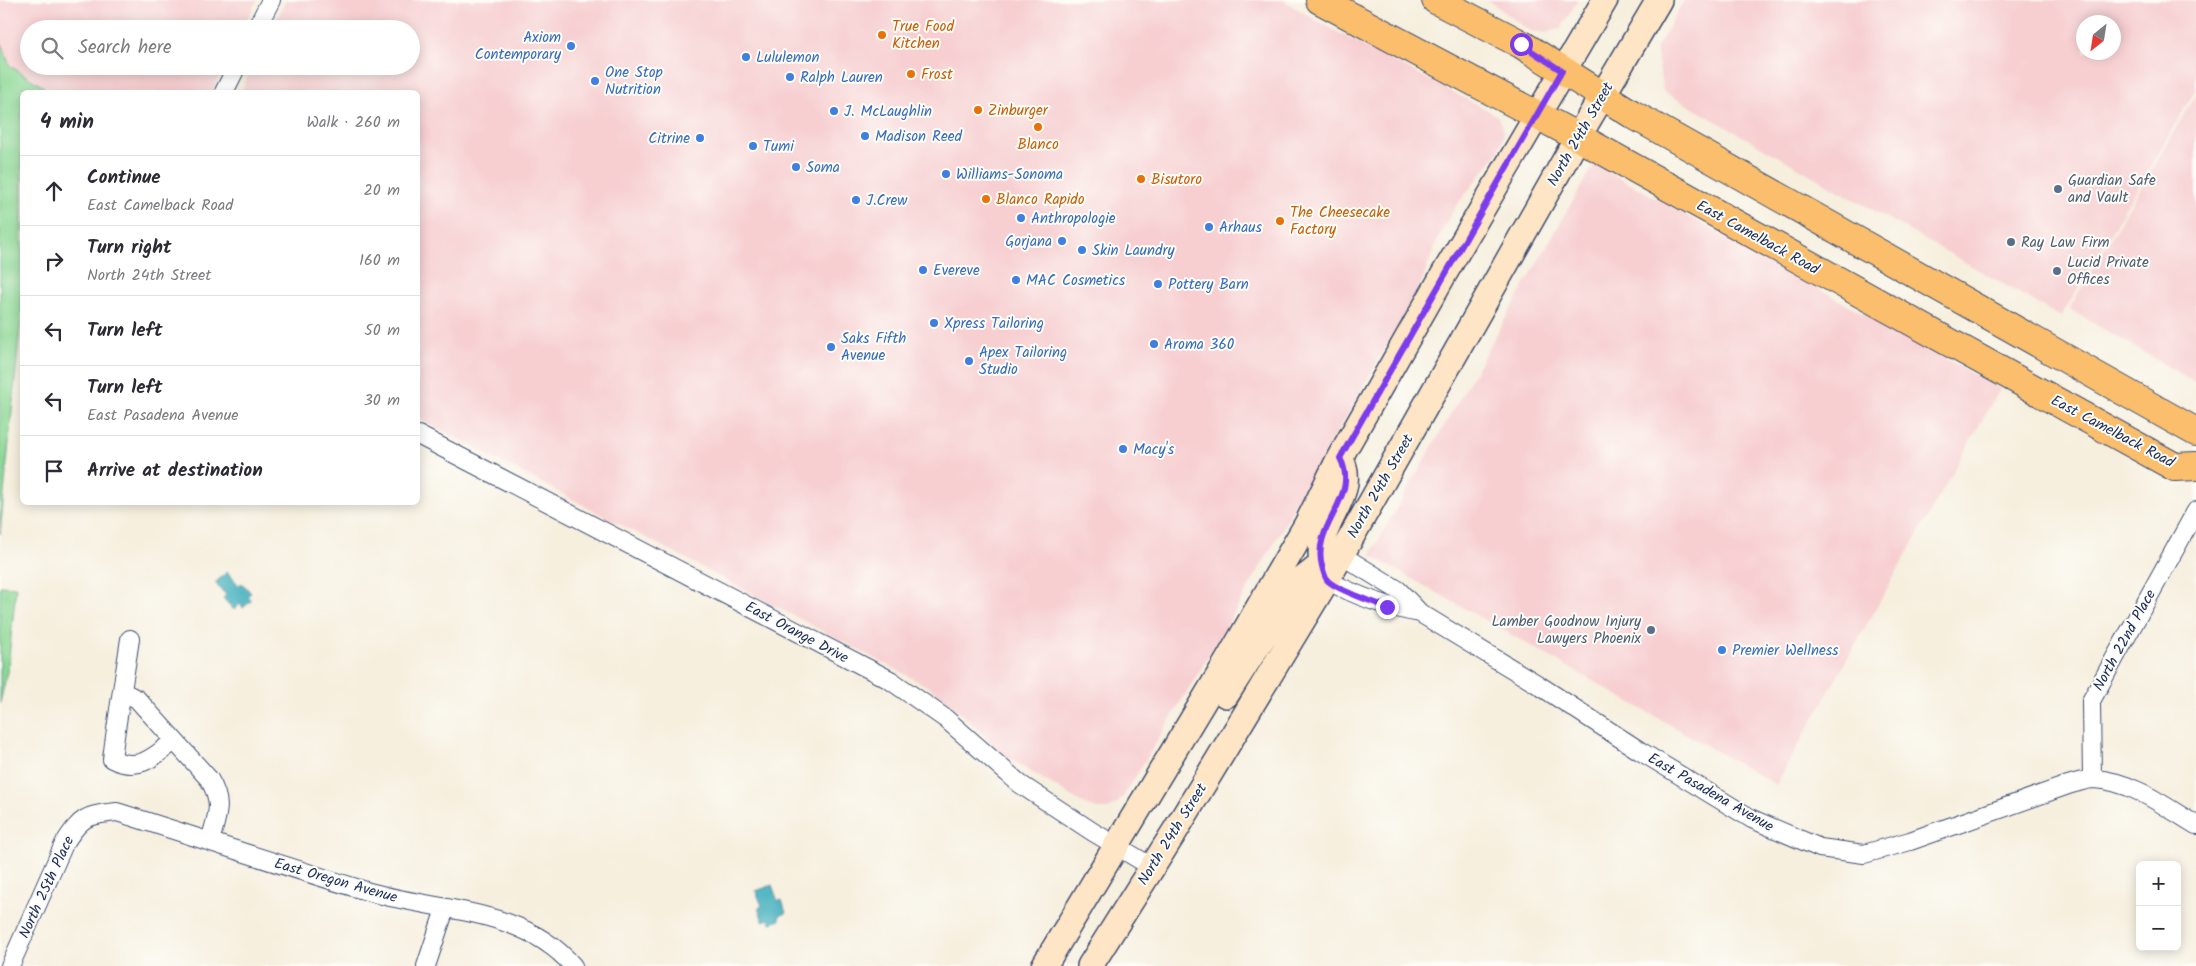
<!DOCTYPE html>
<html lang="en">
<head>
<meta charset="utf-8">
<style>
	:root { --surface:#fff; --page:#f2f2f3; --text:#2b2b33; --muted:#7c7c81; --line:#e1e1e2 }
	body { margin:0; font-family:Kalam,sans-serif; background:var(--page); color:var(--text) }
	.controls { position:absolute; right:15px; bottom:15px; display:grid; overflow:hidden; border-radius:8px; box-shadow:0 2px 12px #0003 }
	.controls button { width:45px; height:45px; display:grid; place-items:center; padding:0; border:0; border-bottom:1px solid var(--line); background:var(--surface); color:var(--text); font:25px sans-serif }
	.compass { position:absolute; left:2076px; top:15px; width:45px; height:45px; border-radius:50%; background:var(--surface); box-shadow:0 2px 12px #0003; rotate:210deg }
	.stop { position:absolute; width:15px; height:15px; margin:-11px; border:4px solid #7c3aed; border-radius:50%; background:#fff }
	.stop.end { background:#7c3aed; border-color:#fff; box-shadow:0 1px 5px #0008 }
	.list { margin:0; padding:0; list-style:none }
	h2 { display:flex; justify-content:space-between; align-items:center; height:65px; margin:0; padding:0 20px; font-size:21px }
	h2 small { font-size:16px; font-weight:400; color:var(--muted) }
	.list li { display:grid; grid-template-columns:32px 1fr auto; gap:15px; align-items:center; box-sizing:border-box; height:70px; padding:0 20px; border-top:1px solid var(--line) }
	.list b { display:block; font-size:19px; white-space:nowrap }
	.list p { margin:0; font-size:16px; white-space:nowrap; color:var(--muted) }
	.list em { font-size:16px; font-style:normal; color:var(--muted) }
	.icon { flex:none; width:28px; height:28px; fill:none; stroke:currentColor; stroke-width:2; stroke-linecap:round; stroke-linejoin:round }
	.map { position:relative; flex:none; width:2196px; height:966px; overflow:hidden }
	.search { position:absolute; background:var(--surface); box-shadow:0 2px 12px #0003; left:20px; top:20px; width:400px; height:55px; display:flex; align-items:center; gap:12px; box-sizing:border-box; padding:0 18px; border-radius:28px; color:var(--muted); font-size:19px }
	.panel { position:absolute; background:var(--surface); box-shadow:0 2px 12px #0003; left:20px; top:90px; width:400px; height:415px; border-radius:8px }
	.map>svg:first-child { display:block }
	.built { fill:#f7cfd1; fill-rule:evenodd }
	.green { fill:#8cd895; stroke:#54847a }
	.water { fill:#3faebc; stroke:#2d6e8d }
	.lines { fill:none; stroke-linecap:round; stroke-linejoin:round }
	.minor-casing { stroke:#3c4c71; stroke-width:20 }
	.secondary-casing { stroke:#3c4c71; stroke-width:28 }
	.primary-casing { stroke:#3c4c71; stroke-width:30 }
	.minor { stroke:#fff; stroke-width:18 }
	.secondary { stroke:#fde5c5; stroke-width:25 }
	.primary { stroke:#fabe6d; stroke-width:28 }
	.route { stroke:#7c3aed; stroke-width:6 }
	.food-dot { fill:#e8710a; stroke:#fdfcf7; stroke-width:2 }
	.shop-dot { fill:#3f7fe0; stroke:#fdfcf7; stroke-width:2 }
	.service-dot { fill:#5c6f8a; stroke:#fdfcf7; stroke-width:2 }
	.labels { text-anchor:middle; stroke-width:4; stroke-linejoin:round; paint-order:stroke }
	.food-label { font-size:15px; fill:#c56008; stroke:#fdfcf7; text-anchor:start }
	.shop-label { font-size:15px; fill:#366cbe; stroke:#fdfcf7; text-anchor:start }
	.street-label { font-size:15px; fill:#1b2f5e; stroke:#fdfcf7 }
	.service-label { font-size:15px; fill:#4e5e75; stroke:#fdfcf7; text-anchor:start }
</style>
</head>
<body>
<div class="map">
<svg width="2196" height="966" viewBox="0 0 2196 966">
	<rect width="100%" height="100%" fill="#fdfcf7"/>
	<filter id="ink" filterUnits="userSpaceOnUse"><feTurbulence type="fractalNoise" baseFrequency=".02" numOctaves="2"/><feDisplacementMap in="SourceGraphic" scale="10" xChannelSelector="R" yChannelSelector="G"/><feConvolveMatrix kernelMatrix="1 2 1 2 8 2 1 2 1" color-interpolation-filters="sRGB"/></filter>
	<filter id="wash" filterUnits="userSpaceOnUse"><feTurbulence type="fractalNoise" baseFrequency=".0096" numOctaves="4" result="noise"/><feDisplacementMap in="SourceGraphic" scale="20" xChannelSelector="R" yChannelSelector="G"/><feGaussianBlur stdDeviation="1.12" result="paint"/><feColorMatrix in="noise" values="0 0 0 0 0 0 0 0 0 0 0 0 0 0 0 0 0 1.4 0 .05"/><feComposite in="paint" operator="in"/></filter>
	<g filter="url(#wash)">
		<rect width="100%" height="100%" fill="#f6efde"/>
		<path class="built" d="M0 0H257L242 29H29V66H223L212 92H55L10 66 0 41Z
			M286 0H1282L1339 33 1487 110 1497 116 1502 124 1504 134 1498 153 1456 206 1438 238 1419 289 1226 627 1125 794 1117 804 1108 809H1097L1087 806 1005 756 963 715 929 687 418 418V92H241L252 66H411V29H271Z
			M1488 0H1578L1561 28 1545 33 1530 31Z
			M1684 0H2196V89L2061 317 1663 91 1656 49ZM2084 22H2114V52H2084Z
			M2196 94V383L2069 309Z
			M1594 164 2000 389 1776 785 1370 555Z"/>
		<path class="green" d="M0 41 10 66 44 87 43 92H22V308L0 534Z
			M0 586 16 587 8 668 0 703Z"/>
		<path class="water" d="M227 572 239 585 242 583 251 593 248 596 252 600 243 608 240 604 234 610 223 598 226 595 215 583Z
			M772 885 778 901 782 900 786 913 779 916 780 920 771 923 769 919 763 921 758 908 762 906 756 891Z"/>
	</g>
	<g filter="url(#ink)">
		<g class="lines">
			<defs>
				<path id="minor" d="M256 29 271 0
					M224 92 237 66
					M418 435 890 680 946 719 1020 784 1093 832 1152 867
					M1341 555 1398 590 1420 613 1537 684 1640 751 1752 819 1820 848 1864 854 1910 841 2068 785C2076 783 2086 779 2094 779 2132 781 2164 806 2196 825
					M1327 580C1358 597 1386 607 1420 613
					M130 639C124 680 117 718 112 759 138 772 153 758 174 741
					M123 692 137 699 209 779C224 804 217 815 210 841
					M2092 779 2091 701 2196 511
					M10 966 64 844C81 817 86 815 117 812 199 838 281 865 363 890 433 912 522 906 573 966
					M426 966 445 909"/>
				<path id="secondary" d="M1326 577C1304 524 1363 501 1340 457
					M1226 695 1285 603 1303 579 1322 564 1341 555
					M1044 966 1227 662 1307 524 1340 457 1444 274 1605 0
					M1090 966 1175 831 1327 580 1578 137 1659 0"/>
				<path id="primary" d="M1320 0 1578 137 2175 467 2196 466
					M1436 0 1521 44 1632 114 2196 432"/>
			</defs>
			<use href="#minor" class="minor-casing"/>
			<use href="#secondary" class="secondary-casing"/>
			<use href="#primary" class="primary-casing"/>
			<use href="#minor" class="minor"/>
			<use href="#secondary" class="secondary"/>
			<use href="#primary" class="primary"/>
		</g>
	</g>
	<g class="lines" filter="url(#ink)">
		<path class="route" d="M1387 607C1373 602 1336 590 1327 580 1325 577 1323 570 1322 566 1311 524 1361 498 1340 458L1562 71 1521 44"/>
	</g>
	<g class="food-dot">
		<circle cx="882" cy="35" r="5"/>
		<circle cx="911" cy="74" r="5"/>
		<circle cx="978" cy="110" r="5"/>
		<circle cx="1038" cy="127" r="5"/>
		<circle cx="1141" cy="179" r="5"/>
		<circle cx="986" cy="199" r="5"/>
		<circle cx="1280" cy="221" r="5"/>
	</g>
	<g class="shop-dot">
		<circle cx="571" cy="46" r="5"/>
		<circle cx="746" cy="57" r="5"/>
		<circle cx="790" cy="77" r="5"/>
		<circle cx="595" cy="81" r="5"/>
		<circle cx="834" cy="111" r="5"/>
		<circle cx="865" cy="136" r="5"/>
		<circle cx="700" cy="138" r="5"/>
		<circle cx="753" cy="146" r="5"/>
		<circle cx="796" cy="167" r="5"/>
		<circle cx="946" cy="174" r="5"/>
		<circle cx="856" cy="200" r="5"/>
		<circle cx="1021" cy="218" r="5"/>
		<circle cx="1209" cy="227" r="5"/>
		<circle cx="1062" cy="241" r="5"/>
		<circle cx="1082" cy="250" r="5"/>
		<circle cx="923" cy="270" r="5"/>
		<circle cx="1016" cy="280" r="5"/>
		<circle cx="1158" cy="284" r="5"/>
		<circle cx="934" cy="323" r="5"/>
		<circle cx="1154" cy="344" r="5"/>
		<circle cx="831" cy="347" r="5"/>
		<circle cx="969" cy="361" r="5"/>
		<circle cx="1123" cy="449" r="5"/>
		<circle cx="1722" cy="650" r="5"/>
	</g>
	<g class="service-dot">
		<circle cx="2058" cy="189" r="5"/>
		<circle cx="2011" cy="242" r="5"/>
		<circle cx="2057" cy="271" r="5"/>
		<circle cx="1651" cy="630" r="5"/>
	</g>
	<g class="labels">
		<g class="food-label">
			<text x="892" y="31">True Food<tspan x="892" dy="17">Kitchen</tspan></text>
			<text x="921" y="79">Frost</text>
			<text x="988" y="115">Zinburger</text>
			<text x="1038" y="149" text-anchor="middle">Blanco</text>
			<text x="1151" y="184">Bisutoro</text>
			<text x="996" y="204">Blanco Rapido</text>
			<text x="1290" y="217">The Cheesecake<tspan x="1290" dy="17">Factory</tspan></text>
		</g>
		<g class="shop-label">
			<text x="561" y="42" text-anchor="end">Axiom<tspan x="561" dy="17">Contemporary</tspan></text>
			<text x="756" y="62">Lululemon</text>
			<text x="605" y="77">One Stop<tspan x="605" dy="17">Nutrition</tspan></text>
			<text x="800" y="82">Ralph Lauren</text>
			<text x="844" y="116">J. McLaughlin</text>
			<text x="875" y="141">Madison Reed</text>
			<text x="690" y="143" text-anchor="end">Citrine</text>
			<text x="763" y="151">Tumi</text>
			<text x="806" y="172">Soma</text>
			<text x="956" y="179">Williams-Sonoma</text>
			<text x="866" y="205">J.Crew</text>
			<text x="1031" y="223">Anthropologie</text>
			<text x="1219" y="232">Arhaus</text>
			<text x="1052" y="246" text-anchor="end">Gorjana</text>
			<text x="1092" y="255">Skin Laundry</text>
			<text x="933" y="275">Evereve</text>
			<text x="1026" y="285">MAC Cosmetics</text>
			<text x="1168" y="289">Pottery Barn</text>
			<text x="944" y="328">Xpress Tailoring</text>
			<text x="841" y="343">Saks Fifth<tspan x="841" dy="17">Avenue</tspan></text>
			<text x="1164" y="349">Aroma 360</text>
			<text x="979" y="357">Apex Tailoring<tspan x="979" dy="17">Studio</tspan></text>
			<text x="1133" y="454">Macy's</text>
			<text x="1732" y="655">Premier Wellness</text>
		</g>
		<g class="street-label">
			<text transform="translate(1580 134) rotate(-60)" y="5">North 24th Street</text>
			<text transform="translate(1758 237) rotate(29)" y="5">East Camelback Road</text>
			<text transform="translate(2113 431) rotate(28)" y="5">East Camelback Road</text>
			<text transform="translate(1380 486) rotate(-60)" y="5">North 24th Street</text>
			<text transform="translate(797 632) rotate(28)" y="5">East Orange Drive</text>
			<text transform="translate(2124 640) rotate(-61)" y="5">North 22nd Place</text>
			<text transform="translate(1711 792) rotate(30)" y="5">East Pasadena Avenue</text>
			<text transform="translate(1172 834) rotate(-58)" y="5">North 24th Street</text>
			<text transform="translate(336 880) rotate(16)" y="5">East Oregon Avenue</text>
			<text transform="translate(46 887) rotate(-65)" y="5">North 25th Place</text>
		</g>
		<g class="service-label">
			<text x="2068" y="185">Guardian Safe<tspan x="2068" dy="17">and Vault</tspan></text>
			<text x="2021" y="247">Ray Law Firm</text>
			<text x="2067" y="267">Lucid Private<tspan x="2067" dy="17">Offices</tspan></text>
			<text x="1641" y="626" text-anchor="end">Lamber Goodnow Injury<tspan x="1641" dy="17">Lawyers Phoenix</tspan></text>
		</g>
	</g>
</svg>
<div class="controls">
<button>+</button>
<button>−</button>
</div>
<svg class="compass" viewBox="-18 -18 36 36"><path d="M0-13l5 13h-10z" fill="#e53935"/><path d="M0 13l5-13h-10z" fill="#7c7c81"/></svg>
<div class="stop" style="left:1521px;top:44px"></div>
<div class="stop end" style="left:1387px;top:607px"></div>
<div class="search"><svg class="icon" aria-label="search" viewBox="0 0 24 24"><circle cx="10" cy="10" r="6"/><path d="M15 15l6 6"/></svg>Search here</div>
<section class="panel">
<h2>4 min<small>Walk · 260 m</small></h2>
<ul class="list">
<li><svg class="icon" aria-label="ahead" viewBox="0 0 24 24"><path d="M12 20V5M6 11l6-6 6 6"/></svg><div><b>Continue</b><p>East Camelback Road</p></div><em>20 m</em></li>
<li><svg class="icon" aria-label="right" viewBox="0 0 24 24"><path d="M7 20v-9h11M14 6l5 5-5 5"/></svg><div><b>Turn right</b><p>North 24th Street</p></div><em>160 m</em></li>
<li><svg class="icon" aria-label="left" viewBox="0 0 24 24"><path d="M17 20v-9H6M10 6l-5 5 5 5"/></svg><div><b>Turn left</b></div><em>50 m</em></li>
<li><svg class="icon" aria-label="left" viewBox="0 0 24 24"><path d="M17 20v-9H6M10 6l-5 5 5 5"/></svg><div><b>Turn left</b><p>East Pasadena Avenue</p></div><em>30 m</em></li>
<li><svg class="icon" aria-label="arrive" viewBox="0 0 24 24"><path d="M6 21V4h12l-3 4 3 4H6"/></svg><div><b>Arrive at destination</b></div></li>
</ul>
</section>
</div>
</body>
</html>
